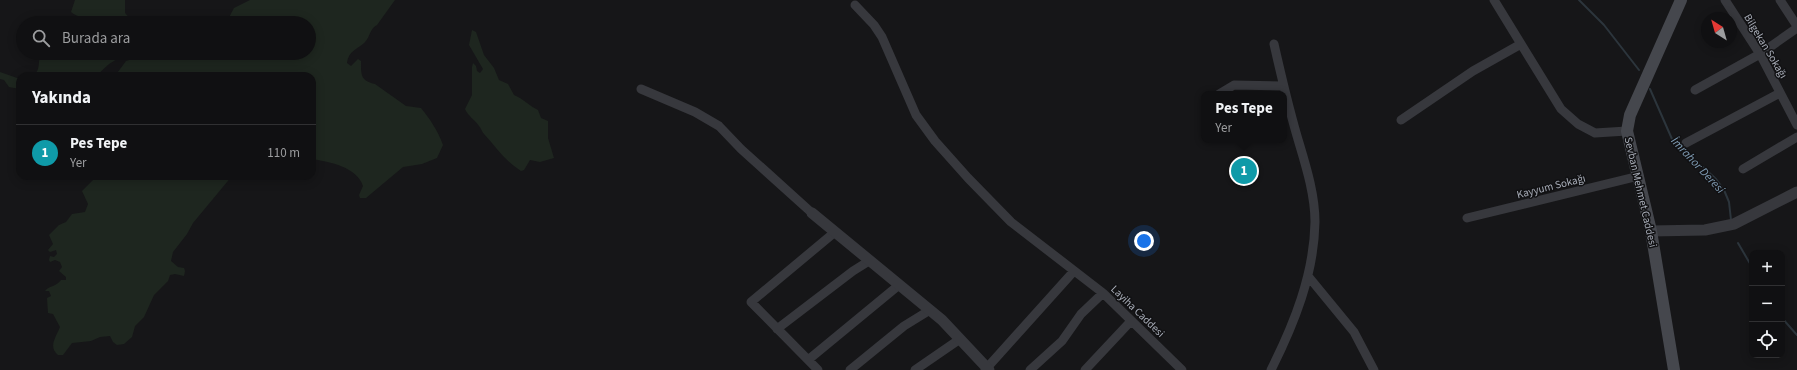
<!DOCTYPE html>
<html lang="tr">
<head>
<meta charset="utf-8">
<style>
	:root { --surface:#101012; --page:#19191b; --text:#f1f3f6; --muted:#9c9d9f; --line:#303032; --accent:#f2b134 }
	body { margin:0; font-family:"Source Sans 3",sans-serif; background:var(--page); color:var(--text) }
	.controls { position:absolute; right:12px; bottom:12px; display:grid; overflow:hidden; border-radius:8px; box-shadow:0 2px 10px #0003 }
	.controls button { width:36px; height:36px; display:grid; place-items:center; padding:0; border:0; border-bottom:1px solid var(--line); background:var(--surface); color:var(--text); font:20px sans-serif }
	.compass { position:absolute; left:1701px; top:12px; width:36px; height:36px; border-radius:50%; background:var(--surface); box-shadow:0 2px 10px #0003; rotate:323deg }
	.you { position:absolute; left:1144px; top:241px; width:14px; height:14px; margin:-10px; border:3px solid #fff; border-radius:50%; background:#1a73e8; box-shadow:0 0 0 6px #1a73e833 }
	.badge { display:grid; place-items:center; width:26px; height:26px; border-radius:50%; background:var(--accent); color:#fff; font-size:13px; font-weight:700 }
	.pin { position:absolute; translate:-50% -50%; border:2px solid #fff; box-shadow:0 1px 4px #0006 }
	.popup { position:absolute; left:1201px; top:91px; width:86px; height:52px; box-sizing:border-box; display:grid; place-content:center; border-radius:8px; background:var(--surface); filter:drop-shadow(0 1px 3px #0005); font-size:13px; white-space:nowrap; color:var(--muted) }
	.popup b { font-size:15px; color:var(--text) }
	.popup::after { content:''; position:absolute; left:50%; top:100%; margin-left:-8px; border:8px solid transparent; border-top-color:var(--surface) }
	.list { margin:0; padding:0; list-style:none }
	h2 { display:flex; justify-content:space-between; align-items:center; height:52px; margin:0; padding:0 16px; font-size:17px }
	h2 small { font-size:13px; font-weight:400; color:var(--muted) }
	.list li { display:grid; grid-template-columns:26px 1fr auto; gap:12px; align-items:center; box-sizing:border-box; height:56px; padding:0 16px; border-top:1px solid var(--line) }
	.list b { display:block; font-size:15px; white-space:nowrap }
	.list p { margin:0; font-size:13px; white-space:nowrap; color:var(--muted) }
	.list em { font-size:13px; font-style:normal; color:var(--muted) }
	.icon { flex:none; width:22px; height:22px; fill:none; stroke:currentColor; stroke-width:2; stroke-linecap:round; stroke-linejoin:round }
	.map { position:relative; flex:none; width:1797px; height:370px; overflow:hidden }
	.search { position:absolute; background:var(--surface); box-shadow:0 2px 10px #0003; left:16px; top:16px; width:300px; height:44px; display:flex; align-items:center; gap:10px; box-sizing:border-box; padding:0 14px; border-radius:22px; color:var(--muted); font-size:15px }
	.panel { position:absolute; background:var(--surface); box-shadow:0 2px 10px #0003; left:16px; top:72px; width:300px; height:108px; border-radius:12px }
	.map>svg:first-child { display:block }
	.green { fill:#1e261f }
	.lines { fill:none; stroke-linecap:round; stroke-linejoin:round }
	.stream { stroke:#2c353c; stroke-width:2 }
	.minor { stroke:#37383d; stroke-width:9 }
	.tertiary { stroke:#37383d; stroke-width:11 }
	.secondary { stroke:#45474d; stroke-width:12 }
	.labels { text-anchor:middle; stroke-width:3; stroke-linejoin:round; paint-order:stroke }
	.street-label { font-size:11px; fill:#a8adb8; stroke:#111113 }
	.water-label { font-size:12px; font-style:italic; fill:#7f9bb3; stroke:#111113 }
</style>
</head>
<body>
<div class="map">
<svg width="1797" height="370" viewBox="0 0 1797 370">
	<rect width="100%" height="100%" fill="#161618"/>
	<path class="green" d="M75 0H125V13L134 23H89C84 17 77 17 71 12Z
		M250 0H395L377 25C370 28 370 37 365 42 357 50 349 50 347 63L351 66 358 59 361 61C361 74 360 81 375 84L406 106 421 108C430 119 438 131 443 145L437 158 422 164 403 167 366 198H360L359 195 363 186C357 167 330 162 312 159V76H115L126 61 151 53H309V23H226L234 8Z
		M472 30 476 32 484 55 494 68 499 80 508 84 514 95C524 99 529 106 538 110L541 118 548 121V138L554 158 540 162 530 160 524 170 521 171C505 161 496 147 484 134 482 132 481 128 479 126 475 120 468 116 465 109L472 95V67L473 63 476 66 477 71 480 73 483 69 469 45Z
		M40 53H127L109 64 96 76H34C41 67 38 62 40 53Z
		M0 72 20 79V89L9 87 4 80 0 79Z
		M97 176H232L193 223 187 234 173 252 171 261 178 267 184 268 185 271 184 276 175 274 170 275 168 281 154 295 144 317 135 326 132 337 124 344 117 345 113 342 110 336 100 337 91 341 72 343 63 355H58C48 347 56 337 60 327L53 314 48 313 47 298 51 296 49 291H45C50 285 56 287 61 280H66V277L59 271 62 267 60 262 55 260 50 262 49 260 50 256 54 257 57 254 56 250 50 252 48 250 53 244 49 235 59 225 66 222 72 214 85 212 88 204 82 191Z"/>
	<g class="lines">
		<path class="stream" d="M1579 0 1604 25 1639 70
			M1650 89 1672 139 1716 179 1724 190 1729 202 1731 220
			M1738 243 1752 267
			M1782 318 1797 335"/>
		<path class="minor" d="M1494 0 1561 109 1578 124 1595 133 1627 131
			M1725 0 1760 54 1797 125
			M1780 0 1797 26
			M855 5 874 25 882 37 916 115 935 141 968 178 1011 222 1103 293 1182 370
			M641 89 695 112 719 126 741 149 812 213
			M1695 90 1760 54 1797 28
			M1219 94 1234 85 1283 86
			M1401 120 1473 71 1521 44
			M1686 143 1780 93
			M1743 169 1797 137
			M1467 218 1639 176
			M1308 276 1354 332 1374 370
			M777 329 853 271 869 261
			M808 360 899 285
			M818 370 751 302 835 232
			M850 370 904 326 930 310
			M915 370 960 339
			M985 370 1074 271
			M1030 370 1062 341 1081 314 1103 293
			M1085 370 1131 321
			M1271 370C1294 324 1314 275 1315 222 1315 193 1305 163 1297 136 1288 105 1281 75 1274 44"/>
		<path class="tertiary" d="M812 213 942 320 989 370
			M1651 231 1705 230 1734 224 1797 192"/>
		<path class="secondary" d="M1674 370 1651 231 1627 131 1630 115 1681 0"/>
	</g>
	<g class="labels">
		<g class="street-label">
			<text transform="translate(1766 46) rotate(59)" y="4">Bilgekan Sokağı</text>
			<text transform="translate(1551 186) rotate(-14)" y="4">Kayyum Sokağı</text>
			<text transform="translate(1641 192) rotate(77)" y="4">Sevban Mehmet Caddesi</text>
			<text transform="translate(1138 311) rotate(44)" y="4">Layiha Caddesi</text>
		</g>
		<g class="water-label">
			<text transform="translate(1698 165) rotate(47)" y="4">İmrahor Deresi</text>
		</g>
	</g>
</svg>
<div class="controls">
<button>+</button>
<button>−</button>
<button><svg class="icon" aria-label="locate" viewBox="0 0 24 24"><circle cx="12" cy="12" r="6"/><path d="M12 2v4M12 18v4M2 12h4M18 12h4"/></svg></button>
</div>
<svg class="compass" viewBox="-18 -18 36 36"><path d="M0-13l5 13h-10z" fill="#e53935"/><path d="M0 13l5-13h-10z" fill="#9c9d9f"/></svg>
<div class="you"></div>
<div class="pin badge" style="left:1244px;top:171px;background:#0f9aa8">1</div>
<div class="popup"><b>Pes Tepe</b>Yer</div>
<div class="search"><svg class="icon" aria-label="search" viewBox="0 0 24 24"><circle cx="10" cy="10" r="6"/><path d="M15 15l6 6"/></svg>Burada ara</div>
<section class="panel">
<h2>Yakında<small></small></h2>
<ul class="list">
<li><span class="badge" style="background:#0f9aa8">1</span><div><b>Pes Tepe</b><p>Yer</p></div><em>110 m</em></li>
</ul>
</section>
</div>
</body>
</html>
